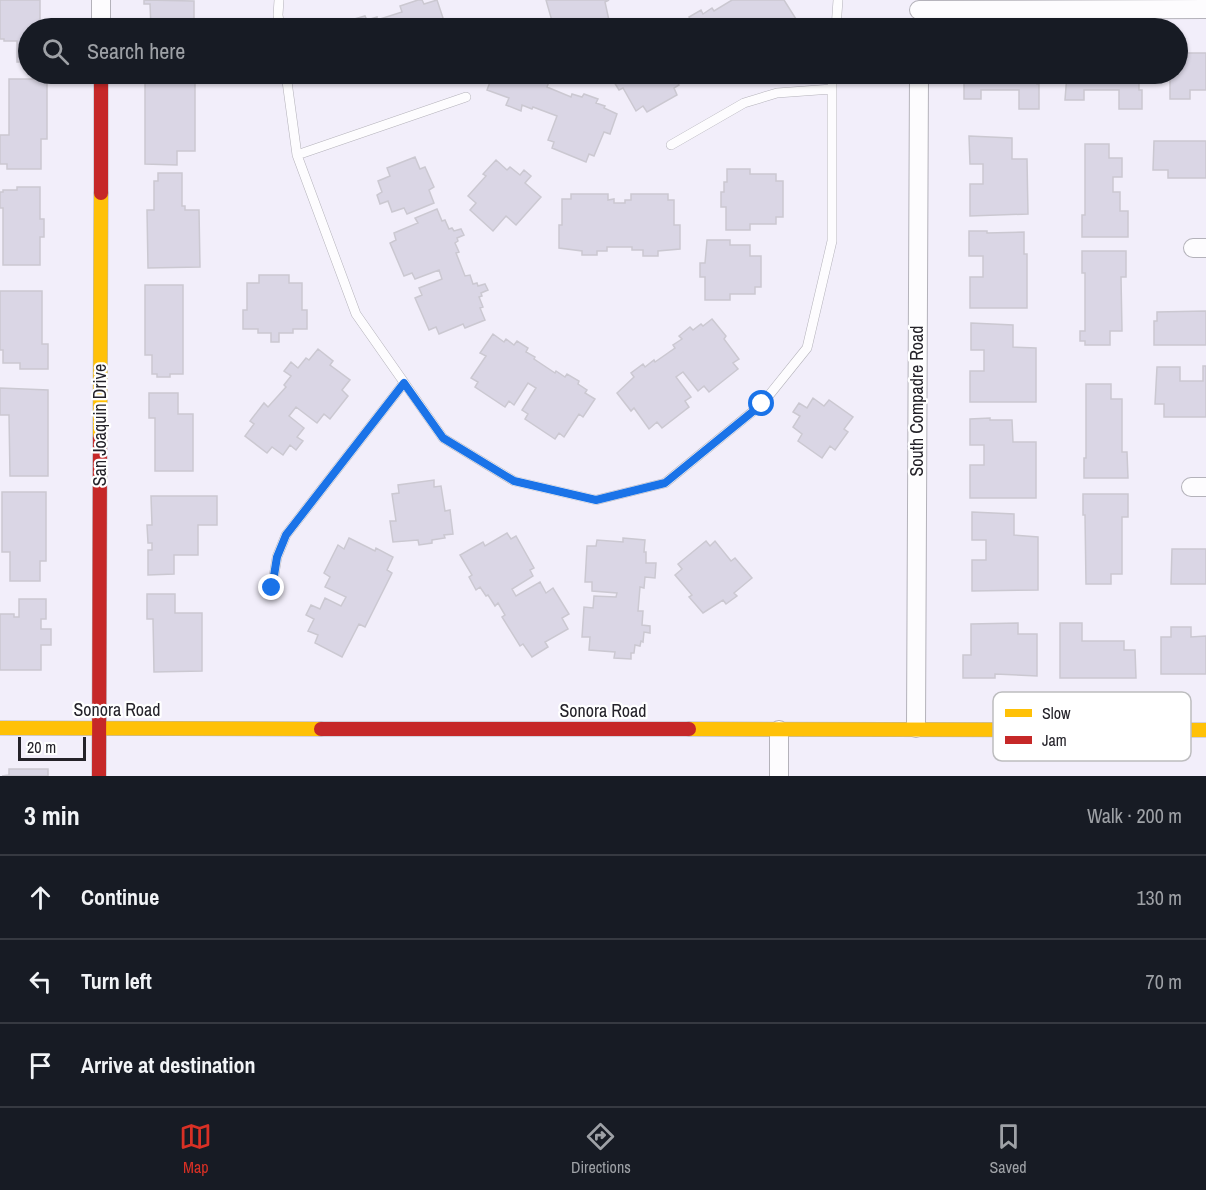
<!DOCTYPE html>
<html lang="en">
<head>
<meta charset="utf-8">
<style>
	:root { --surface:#171b24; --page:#20242c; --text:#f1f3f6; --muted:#9ea1a6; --line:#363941; --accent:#d93025 }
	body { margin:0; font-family:"Archivo Narrow",sans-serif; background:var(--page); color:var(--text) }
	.scale { position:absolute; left:18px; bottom:15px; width:68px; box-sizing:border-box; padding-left:6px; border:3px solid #242229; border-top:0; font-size:16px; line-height:21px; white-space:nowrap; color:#242229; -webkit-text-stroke:4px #fff; paint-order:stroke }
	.stop { position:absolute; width:18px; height:18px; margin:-14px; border:4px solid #1a73e8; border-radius:50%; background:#fff }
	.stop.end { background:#1a73e8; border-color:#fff; box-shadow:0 2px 6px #0008 }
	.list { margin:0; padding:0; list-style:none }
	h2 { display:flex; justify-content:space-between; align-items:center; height:78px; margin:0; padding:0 24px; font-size:26px }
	h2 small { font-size:20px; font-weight:400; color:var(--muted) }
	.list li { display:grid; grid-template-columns:39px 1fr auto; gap:18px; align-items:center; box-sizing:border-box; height:84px; padding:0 24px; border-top:2px solid var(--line) }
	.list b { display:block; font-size:22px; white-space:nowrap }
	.list em { font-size:20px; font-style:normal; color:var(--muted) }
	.icon { flex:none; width:33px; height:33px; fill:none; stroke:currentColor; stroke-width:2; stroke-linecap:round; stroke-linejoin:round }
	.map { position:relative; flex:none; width:1206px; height:776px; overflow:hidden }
	.search { position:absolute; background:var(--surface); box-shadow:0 2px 4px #0004; left:18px; right:18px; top:18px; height:66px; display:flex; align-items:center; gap:15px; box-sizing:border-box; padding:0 21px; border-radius:33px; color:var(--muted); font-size:22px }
	.sheet { height:330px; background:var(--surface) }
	nav { display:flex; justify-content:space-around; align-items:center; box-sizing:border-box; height:84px; border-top:2px solid var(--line); background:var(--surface); font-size:16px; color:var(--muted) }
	nav a { display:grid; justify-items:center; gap:3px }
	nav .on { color:var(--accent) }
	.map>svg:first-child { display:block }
	.building { fill:#dad6e5; stroke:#cbc8d1; stroke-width:1.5 }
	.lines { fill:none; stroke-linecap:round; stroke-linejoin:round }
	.lane-casing { stroke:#b4b2ba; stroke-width:10 }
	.street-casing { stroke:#b4b2ba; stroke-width:20 }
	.slow-casing { stroke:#b4b2ba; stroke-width:15 }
	.jam-casing { stroke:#b4b2ba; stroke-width:15 }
	.lane { stroke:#fdfcfe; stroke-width:9 }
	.street { stroke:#fdfcfe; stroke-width:18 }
	.slow { stroke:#ffc107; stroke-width:14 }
	.jam { stroke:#c62828; stroke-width:14 }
	.route { stroke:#1a73e8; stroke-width:8 }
	.labels { text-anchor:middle; stroke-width:4.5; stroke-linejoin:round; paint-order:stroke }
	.street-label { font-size:18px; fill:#242229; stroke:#fff }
	.key { fill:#fff; stroke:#bdbdbf; stroke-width:1.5 }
	.key-label { font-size:16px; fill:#242229 }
</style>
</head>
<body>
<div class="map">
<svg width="1206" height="776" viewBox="0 0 1206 776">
	<rect width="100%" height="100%" fill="#f2eefa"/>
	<path class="building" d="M0 0H40V28H28V62H17V41H4V39H0Z
		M144 0 194 1V28H151L150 4H144Z
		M418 0H422L424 4 437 0 446 27 343 28 353 24 351 20 365 16 367 20 377 17V20L402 12 400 6Z
		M546 0H609L605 2 610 25 598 28H588V27L554 28Z
		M732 0H784L796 19 791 22 794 28H743L740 23 732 28H683L682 26 691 20 689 17 701 10 703 14 712 8 714 11Z
		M1178 53H1206V90H1190V99H1170V74H1178Z
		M348 74H388L359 82 357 76 350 79Z
		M493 74H552L547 87 571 97 572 94 582 97 584 94 598 99 596 103 605 106 604 108 617 114 610 134 604 132 594 156 589 154 586 162 552 148 554 142 548 140 557 116 533 107 532 109 522 105 521 111 506 105 509 98 487 90Z
		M609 74H672L679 85 674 88 677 95 647 112 643 106 636 111 623 88 619 90Z
		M964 74H1037V84H1039V109H1019V90H981V99H964Z
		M1067 74H1139V90H1142V109H1119V90H1084V100H1065Z
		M9 79H47V139H41V169H7V164H0V135H9Z
		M145 79H195V151H177V165L145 164Z
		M969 136 1012 138V159H1027L1028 214 970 216V184H983V164H970Z
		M1154 141H1206V178H1168V170H1153Z
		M1085 144H1109V158H1122V177H1113V192H1120V211H1128V237H1082V215H1085Z
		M415 157 420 169 425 167 434 187 429 190 434 203 407 214 404 208 392 212 388 201 380 204 377 195 382 192 378 181 390 176 387 168Z
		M496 160 507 170 510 167 520 175 524 170 531 176 525 183 541 197 516 225 506 216 493 231 470 210 476 203 468 196 486 176 483 174Z
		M727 169H750V174H776V181H783V217H776V224H750V230H726V207H721V192H724V182H727Z
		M158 173H182V206H185V210H199L200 267 148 268 147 210H154V181H158Z
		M17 187H40V219H44V237H40V265H3V208H0V192H3V190H17Z
		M571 194H608V200L614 199V203H625V200H631V194H668V200H674V225H680V249L658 251V256H643V250H632V247H607V251H597V255H582V251L559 248V225H562V199H571Z
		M437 209 442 221 445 220 449 229 452 228 454 231 461 229 464 235 457 238 458 241 455 243 459 252 456 253 465 276 470 275 473 284 477 283 478 286 485 284 488 290 481 293 482 296 479 297 483 307 480 308 485 320 465 328 463 324 439 334 436 327 429 330 415 298 422 295 419 288 442 279 439 270 415 279 412 273 404 276 390 243 396 240 394 233 418 223 415 218Z
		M969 231H987V233L1024 232V254H1027V308H970V277H983V256H969Z
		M707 240H730V245H750V256H761V287H755V294H730V300H705V277H700V263H705Z
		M1082 251H1126V277H1121L1122 331H1110V345H1085V341H1080V331H1085V273H1082Z
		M259 275H289V283H302V310H307V329H293V333H279V342H271V333H258V329H243V310H247V283H259Z
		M145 285H183V374H170V377H157V374H152V355H145Z
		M0 291H42V344H48V369H20V363H3V350H0Z
		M1206 311V345H1154V321H1157V312Z
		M712 319 726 336 724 339 739 359 733 363 738 369 709 392 704 386 698 391 683 372 676 377 691 397 685 401 689 407 662 428 657 422 649 429 634 408 631 411 617 393 634 377 631 373 643 364 645 367 654 360 655 362 675 348 673 345 682 339 679 336 690 327 693 330 701 324 703 326Z
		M971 323 1013 325V347L1036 348V402H970V371H984V350H971Z
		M493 334 504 342 506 339 514 345 517 341 528 348 526 352 535 357 534 359 555 373 556 371 565 377 567 374 579 381 578 384 587 390 585 393 595 399 583 417 579 414 564 437 559 433 555 439 525 419 528 414 522 410 536 388 528 383 514 405 509 401 505 407 475 387 478 382 471 378 486 356 480 353Z
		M318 349 333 361 330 365 350 380 342 390 348 396 330 419 324 414 317 423 296 407 289 416 304 428 297 437 303 441 296 450 290 445 283 455 272 447 267 453 245 436 254 424 250 421 264 403 268 407 286 387 284 385 291 376 284 371 291 362 298 368 306 358 309 360Z
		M1203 366H1206V417H1164V404H1155L1157 367H1180V381H1203Z
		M1086 384H1111V399H1122V452H1127L1128 478H1084V458H1086Z
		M0 388 48 390V476H10L9 415H0Z
		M149 393H178V414H193V471H155V418H149Z
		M813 398 824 406 829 400 853 417 844 429 848 432 835 450 830 446 822 458 798 441 802 434 793 427 800 416 793 412 799 403 807 408Z
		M990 418V420H1012L1013 442H1036V498H970V465H984V445H970V419Z
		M434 480V487L441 486 445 511 450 510 453 534 444 535 445 538 432 540V543L419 545 418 540 393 542 390 521H396L392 494 399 493 398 485Z
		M2 492H46V561H40V581H10V552H2Z
		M1083 494H1128V517H1122V574H1111V584H1086L1085 515H1083Z
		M151 496H217V525H198V555H174V574L148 575V550H152V543H148L147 525H152Z
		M972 512 1014 514V535L1038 537V590L972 591V560H986V540H972Z
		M507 533 511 539 516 536 534 568 530 570 533 576 512 589 516 596 540 582 546 593 553 588 569 614 562 618 568 629 545 642 548 647 532 657 523 644 520 646 502 617 505 615 498 603 495 606 488 595 486 596 480 587 476 590 469 577 472 575 460 555 483 542 485 546Z
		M349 538 375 551 376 548 393 557 387 570 392 573 365 627 359 624 342 657 315 643 318 635 308 631 314 619 306 615 311 605 320 609 325 598 341 606 346 597 325 587 330 577 324 573 338 545 344 549Z
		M623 538 645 540 644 552H646V563H656L655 578 645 577 644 588 640 587 638 611H643L642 625 650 626V633L644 632 643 642 641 641 640 646 635 645 634 653H631V659L614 658 615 652 589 650 590 637H582L584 607 593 608 594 596 616 597 617 593 592 591V582H585L587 546H596L597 540 623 542Z
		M706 541 710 546 715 541 731 561 735 558 752 578 734 593 737 596 726 604 723 600 703 613 689 597 692 595 675 575 682 569 678 564Z
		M1172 549H1206V584H1171Z
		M147 594H175V613H202V671L154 672 153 619H147Z
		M19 599H46V619H41V629H51V645H41V670H0V614H14V617H19Z
		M1018 623V634H1037V676L995 674V678H963V655H971V624Z
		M1060 623H1082V641H1124V650H1135L1136 678H1060Z
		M1171 627H1191V637L1206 636V674H1161V637H1171Z
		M9 769H48V776H2L9 775Z"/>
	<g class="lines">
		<defs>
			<path id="lane" d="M279 0 278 15 280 28
				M836 28 838 0
				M286 74 297 155 356 314 443 438 514 481 596 500 665 483 762 404 807 348 832 241V74
				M671 145 744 103 777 93 832 89
				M297 155 466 97
				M272 588 277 557 286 535 404 383"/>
			<path id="street" d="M919 10 1206 9
				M101 28V0
				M1193 248H1206
				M1191 487H1206
				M916 728 919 74
				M779 730V776"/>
			<path id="slow" d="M100 438 101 193
				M0 728 321 729
				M689 729 1206 730"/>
			<path id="jam" d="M101 193V74
				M321 729H689
				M99 776 100 438"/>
		</defs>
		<use href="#lane" class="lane-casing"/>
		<use href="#street" class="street-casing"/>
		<use href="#slow" class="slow-casing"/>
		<use href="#jam" class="jam-casing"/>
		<use href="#lane" class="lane"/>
		<use href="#street" class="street"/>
		<use href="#slow" class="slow"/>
		<use href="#jam" class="jam"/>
	</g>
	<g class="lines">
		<path class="route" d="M272 588 277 557 286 535 404 383 443 438 514 481 596 500 665 483 762 404"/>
	</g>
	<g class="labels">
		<g class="street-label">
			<text transform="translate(917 401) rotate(-90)" y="6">South Compadre Road</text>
			<text transform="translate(100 425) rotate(-90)" y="6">San Joaquin Drive</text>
			<text x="117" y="716">Sonora Road</text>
			<text x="603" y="717">Sonora Road</text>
		</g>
	</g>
	<rect x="993" y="692" width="198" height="69" rx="9" class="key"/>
	<rect x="1005" y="709" width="27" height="8" fill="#ffc107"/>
	<rect x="1005" y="736" width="27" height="8" fill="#c62828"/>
	<g class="key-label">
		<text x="1042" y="719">Slow</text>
		<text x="1042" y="746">Jam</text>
	</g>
</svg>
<div class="scale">20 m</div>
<div class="stop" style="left:762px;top:404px"></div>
<div class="stop end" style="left:272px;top:588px"></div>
<div class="search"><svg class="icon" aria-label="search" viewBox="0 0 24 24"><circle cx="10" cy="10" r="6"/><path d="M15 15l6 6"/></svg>Search here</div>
</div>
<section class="sheet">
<h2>3 min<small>Walk · 200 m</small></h2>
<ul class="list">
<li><svg class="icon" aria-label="ahead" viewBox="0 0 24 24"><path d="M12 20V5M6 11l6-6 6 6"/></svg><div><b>Continue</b></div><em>130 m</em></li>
<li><svg class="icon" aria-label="left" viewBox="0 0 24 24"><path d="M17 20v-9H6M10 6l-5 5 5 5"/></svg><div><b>Turn left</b></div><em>70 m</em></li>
<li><svg class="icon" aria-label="arrive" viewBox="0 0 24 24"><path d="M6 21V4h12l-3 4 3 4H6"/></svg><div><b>Arrive at destination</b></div></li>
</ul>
</section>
<nav>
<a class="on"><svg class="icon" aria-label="map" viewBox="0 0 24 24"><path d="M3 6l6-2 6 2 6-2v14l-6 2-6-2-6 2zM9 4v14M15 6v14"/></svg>Map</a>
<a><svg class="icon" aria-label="directions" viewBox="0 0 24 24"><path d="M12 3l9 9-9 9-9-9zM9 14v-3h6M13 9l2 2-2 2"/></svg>Directions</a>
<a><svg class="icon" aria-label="saved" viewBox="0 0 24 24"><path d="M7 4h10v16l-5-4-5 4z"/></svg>Saved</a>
</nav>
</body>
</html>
